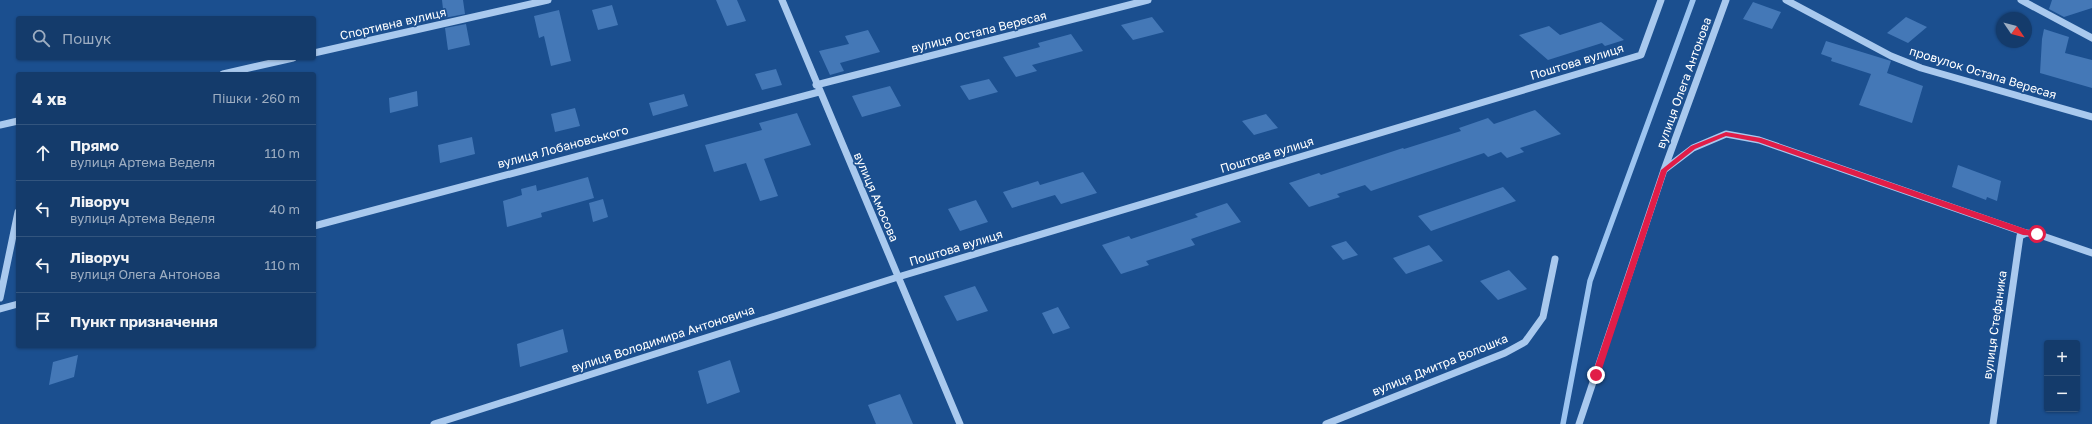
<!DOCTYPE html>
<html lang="uk">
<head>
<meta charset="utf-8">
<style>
	:root { --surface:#143b6b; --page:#214673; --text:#f1f3f6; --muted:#9dadc1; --line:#33557e }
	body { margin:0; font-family:"Golos Text",sans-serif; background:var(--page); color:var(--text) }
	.controls { position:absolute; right:12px; bottom:12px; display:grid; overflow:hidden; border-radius:4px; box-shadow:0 1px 3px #0004 }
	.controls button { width:36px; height:36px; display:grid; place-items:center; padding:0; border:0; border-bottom:1px solid var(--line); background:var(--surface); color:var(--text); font:20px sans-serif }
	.compass { position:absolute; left:1996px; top:12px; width:36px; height:36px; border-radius:50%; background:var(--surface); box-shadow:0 1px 3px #0004; rotate:125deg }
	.stop { position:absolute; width:12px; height:12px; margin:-9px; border:3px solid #e11d48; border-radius:50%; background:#fff }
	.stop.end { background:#e11d48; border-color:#fff; box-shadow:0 1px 4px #0008 }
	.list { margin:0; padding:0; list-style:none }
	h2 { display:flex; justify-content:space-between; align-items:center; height:52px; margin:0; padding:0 16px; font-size:17px }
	h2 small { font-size:13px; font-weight:400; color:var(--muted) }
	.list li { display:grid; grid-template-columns:26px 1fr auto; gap:12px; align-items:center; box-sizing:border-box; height:56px; padding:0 16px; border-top:1px solid var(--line) }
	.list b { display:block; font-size:15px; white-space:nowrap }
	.list p { margin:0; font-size:13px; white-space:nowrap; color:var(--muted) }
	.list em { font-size:13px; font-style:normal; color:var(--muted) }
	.icon { flex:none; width:22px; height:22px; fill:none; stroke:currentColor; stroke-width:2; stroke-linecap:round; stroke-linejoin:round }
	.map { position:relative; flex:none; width:2092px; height:424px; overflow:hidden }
	.search { position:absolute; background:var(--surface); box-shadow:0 1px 3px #0004; left:16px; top:16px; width:300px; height:44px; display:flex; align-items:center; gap:10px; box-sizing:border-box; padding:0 14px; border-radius:4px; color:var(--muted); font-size:15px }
	.panel { position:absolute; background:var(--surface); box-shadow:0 1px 3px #0004; left:16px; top:72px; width:300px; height:276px; border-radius:4px }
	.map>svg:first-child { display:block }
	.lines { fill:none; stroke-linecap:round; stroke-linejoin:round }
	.stream { stroke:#9cc4f0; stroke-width:5.5 }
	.building { fill:#4478b7 }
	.minor { stroke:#a9c9ee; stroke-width:7 }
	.route { fill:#e11d48 }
	.labels { text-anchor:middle; stroke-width:3.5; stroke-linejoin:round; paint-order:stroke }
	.street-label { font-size:12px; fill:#fff; stroke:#1b4f8f }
</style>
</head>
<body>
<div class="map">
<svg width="2092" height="424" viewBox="0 0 2092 424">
	<rect width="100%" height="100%" fill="#1b4f8f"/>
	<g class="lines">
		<path class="stream" d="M1563 424 1590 281 1693 0"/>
	</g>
	<path class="building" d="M442 0H463L465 14 444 18Z
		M716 0H737L746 21 727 26Z
		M2052 0H2092V8L2064 17 2049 9Z
		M1753 2 1781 12 1772 29 1743 19Z
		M612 5 618 25 598 30 592 10Z
		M559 10 571 61 551 66 544 36 539 38 534 16Z
		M1152 17 1164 32 1133 40 1121 25Z
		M1906 17 1927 27 1908 43 1887 33Z
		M1601 22 1624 40 1605 46 1602 43 1548 60 1519 35 1549 26 1560 35Z
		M466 24 470 45 448 50 445 28Z
		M2044 29 2069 37 2065 53 2092 60V88L2040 73 2042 39Z
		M868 30 880 52 840 63 844 71 830 75 819 51 849 44 845 36Z
		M1071 34 1083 51 1032 65 1037 71 1016 77 1003 57 1040 47 1038 43Z
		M1826 41 1891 61 1887 73 1923 86 1912 123 1859 105 1871 74 1831 61 1832 58 1821 54Z
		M776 69 782 85 762 90 755 74Z
		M989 79 998 92 969 100 960 86Z
		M890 86 901 106 862 117 852 96Z
		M417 91 418 106 390 113 389 98Z
		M684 94 688 106 653 116 649 103Z
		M575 108 580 126 555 132 551 114Z
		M1535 110 1561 134 1520 148 1524 152 1507 158 1501 152 1488 157 1484 153 1371 191 1365 185 1337 194 1340 197 1309 207 1289 183 1319 173 1321 175 1403 148 1404 149 1461 131 1459 128 1488 118 1494 124Z
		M797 113 811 145 764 159 778 196 760 201 746 163 714 172 705 145 762 130 759 123Z
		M1266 114 1278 128 1254 135 1242 121Z
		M472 137 475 154 440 163 438 145Z
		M1958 165 2001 181 1997 201 1987 197 1986 200 1952 187Z
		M1083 172 1097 193 1061 204 1055 195 1012 208 1003 192 1038 181 1040 185Z
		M588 177 594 198 541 213 542 217 507 227 503 201 522 195 521 189 536 185 537 191Z
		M1503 187 1516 201 1431 231 1418 216Z
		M603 199 608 217 593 222 589 203Z
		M976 200 988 222 960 231 948 209Z
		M1227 203 1241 222 1191 239 1195 245 1146 261 1149 265 1121 274 1102 245 1129 236 1131 239 1198 217 1195 214Z
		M1346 241 1358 255 1343 260 1331 246Z
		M1429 245 1443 261 1406 274 1393 258Z
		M1509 270 1527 289 1498 300 1480 281Z
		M975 286 988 311 957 321 944 296Z
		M1058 307 1070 328 1053 334 1042 313Z
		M563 329 568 352 520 367 517 344Z
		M78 355 74 377 49 385 53 362Z
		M730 360 740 392 707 404 698 371Z
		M900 394 913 424H876L868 405Z"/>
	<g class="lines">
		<path class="minor" d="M782 0 960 424
			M1786 0 1891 56 1921 68 2092 117
			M2021 0 2092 38
			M314 53 548 0
			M223 74 293 58
			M816 85 1148 0
			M0 125 18 121
			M1664 170 1693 148 1726 134 1759 140 2026 233 2037 234 2092 253
			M314 226 819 92
			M0 298 18 212
			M0 309 18 304
			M434 424 898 277 1641 55 1661 0
			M1326 424 1505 353 1525 342 1543 317 1555 259
			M1579 424 1664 170 1726 0
			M1993 424 2020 236 2026 233"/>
	</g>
	<path class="route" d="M1726 132 1761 138 2040 234 2037 236 2023 235 1758 142 1726 136 1695 149 1667 171 1600 375 1596 378 1593 377 1592 375 1661 170 1691 146Z"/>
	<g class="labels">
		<g class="street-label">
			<text transform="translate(393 24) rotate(-13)" y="4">Спортивна вулиця</text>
			<text transform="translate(979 32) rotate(-14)" y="4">вулиця Остапа Вересая</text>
			<text transform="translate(1577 62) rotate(-17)" y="4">Поштова вулиця</text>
			<text transform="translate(1983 73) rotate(17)" y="4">провулок Остапа Вересая</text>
			<text transform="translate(1684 83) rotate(-70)" y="4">вулиця Олега Антонова</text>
			<text transform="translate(563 147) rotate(-15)" y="4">вулиця Лобановського</text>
			<text transform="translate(1267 155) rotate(-17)" y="4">Поштова вулиця</text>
			<text transform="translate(876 197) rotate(67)" y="4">вулиця Амосова</text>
			<text transform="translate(956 248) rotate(-17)" y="4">Поштова вулиця</text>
			<text transform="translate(1995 325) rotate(-82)" y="4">вулиця Стефаника</text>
			<text transform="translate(663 339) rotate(-18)" y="4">вулиця Володимира Антоновича</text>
			<text transform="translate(1440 365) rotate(-22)" y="4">вулиця Дмитра Волошка</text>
		</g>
	</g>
</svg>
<div class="controls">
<button>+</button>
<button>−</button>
</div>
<svg class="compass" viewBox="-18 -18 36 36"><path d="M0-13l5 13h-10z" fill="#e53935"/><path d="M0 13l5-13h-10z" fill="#9dadc1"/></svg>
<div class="stop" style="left:2037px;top:234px"></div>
<div class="stop end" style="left:1596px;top:375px"></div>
<div class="search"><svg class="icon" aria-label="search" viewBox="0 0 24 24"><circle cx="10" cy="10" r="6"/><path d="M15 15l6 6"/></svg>Пошук</div>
<section class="panel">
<h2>4 хв<small>Пішки · 260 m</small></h2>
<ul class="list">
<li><svg class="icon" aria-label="ahead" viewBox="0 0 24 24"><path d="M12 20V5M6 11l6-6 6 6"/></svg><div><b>Прямо</b><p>вулиця Артема Веделя</p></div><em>110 m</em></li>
<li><svg class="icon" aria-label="left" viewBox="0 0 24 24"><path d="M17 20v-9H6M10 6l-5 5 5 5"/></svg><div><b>Ліворуч</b><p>вулиця Артема Веделя</p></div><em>40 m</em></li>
<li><svg class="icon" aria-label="left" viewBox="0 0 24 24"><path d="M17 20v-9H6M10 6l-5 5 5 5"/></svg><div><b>Ліворуч</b><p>вулиця Олега Антонова</p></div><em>110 m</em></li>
<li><svg class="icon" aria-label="arrive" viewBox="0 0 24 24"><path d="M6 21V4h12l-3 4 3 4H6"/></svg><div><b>Пункт призначення</b></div></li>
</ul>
</section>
</div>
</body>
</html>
